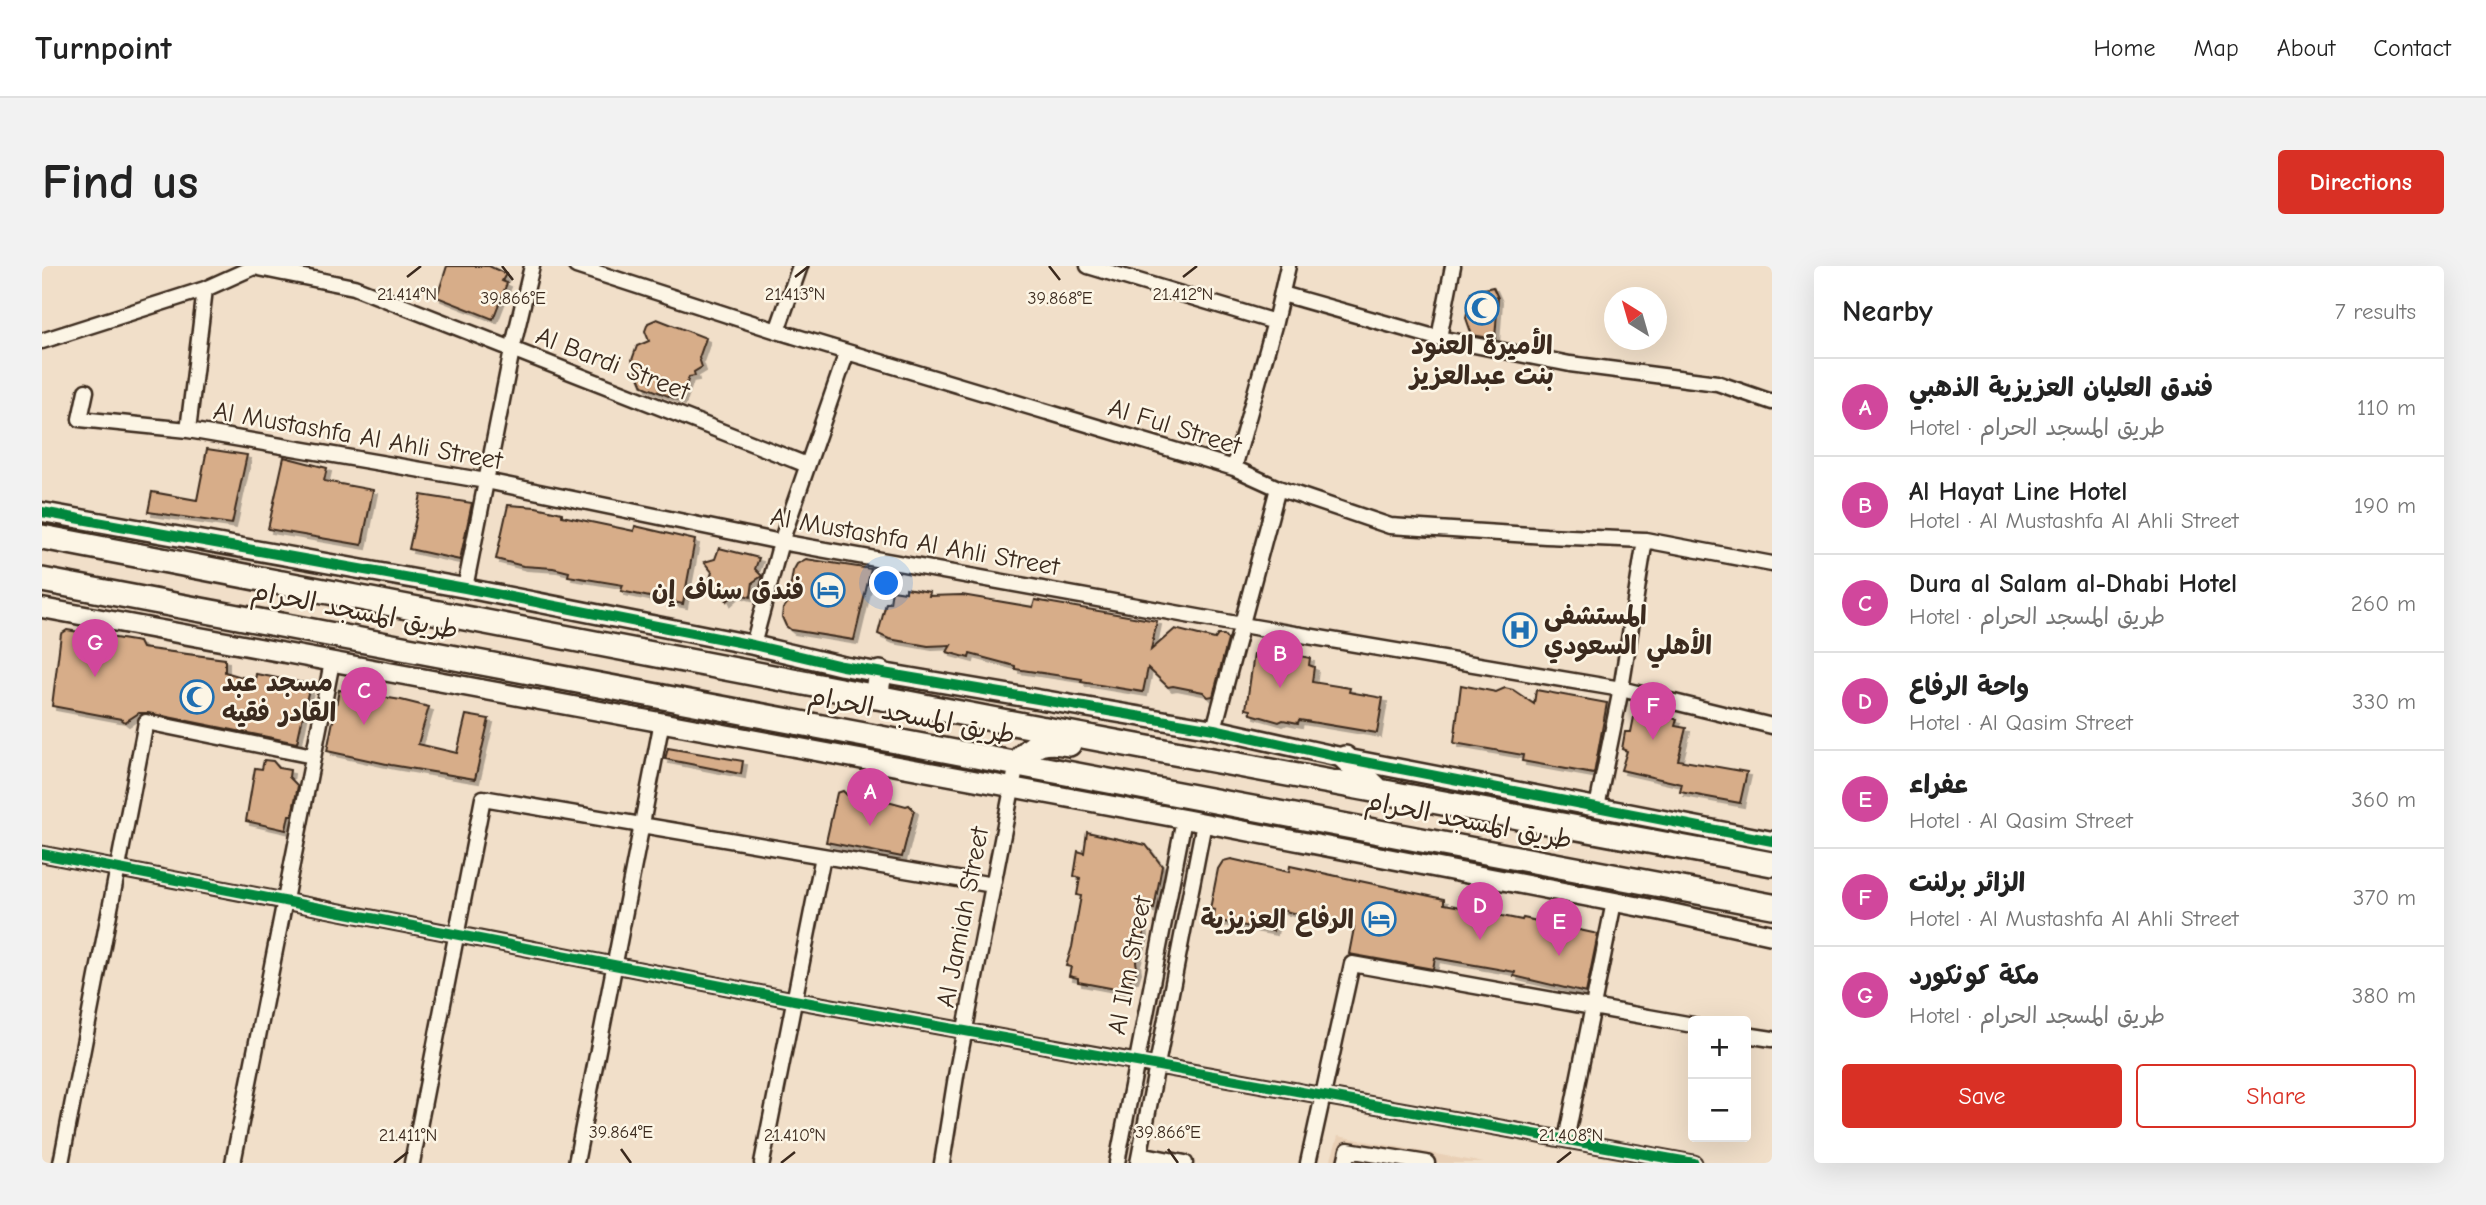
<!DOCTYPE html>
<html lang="en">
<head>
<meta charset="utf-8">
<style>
	:root { --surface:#fff; --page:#f2f2f2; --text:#222; --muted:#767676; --line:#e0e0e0; --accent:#d93025 }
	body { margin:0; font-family:"Comic Neue","Playpen Sans Arabic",sans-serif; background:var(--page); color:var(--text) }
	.controls { position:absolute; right:21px; bottom:21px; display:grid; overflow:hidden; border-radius:7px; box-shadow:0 7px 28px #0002 }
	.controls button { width:63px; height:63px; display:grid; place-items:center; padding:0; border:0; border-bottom:2px solid var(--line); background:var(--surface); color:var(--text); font:35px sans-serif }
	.compass { position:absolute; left:1562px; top:21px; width:63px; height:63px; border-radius:50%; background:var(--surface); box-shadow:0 7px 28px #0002; rotate:323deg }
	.you { position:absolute; left:845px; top:318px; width:24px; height:24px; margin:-18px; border:5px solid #fff; border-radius:50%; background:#1a73e8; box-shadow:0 0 0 10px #1a73e833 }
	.badge { display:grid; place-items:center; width:46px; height:46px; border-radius:50%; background:var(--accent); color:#fff; font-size:23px; font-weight:700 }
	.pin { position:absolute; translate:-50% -58px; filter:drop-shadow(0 2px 4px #0008) }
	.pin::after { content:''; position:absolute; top:37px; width:24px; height:21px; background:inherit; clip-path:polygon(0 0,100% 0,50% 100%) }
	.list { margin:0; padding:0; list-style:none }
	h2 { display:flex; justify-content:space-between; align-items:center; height:91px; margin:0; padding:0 28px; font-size:30px }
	h2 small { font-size:23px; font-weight:400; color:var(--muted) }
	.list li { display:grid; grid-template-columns:46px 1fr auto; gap:21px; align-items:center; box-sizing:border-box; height:98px; padding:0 28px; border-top:2px solid var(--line) }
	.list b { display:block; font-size:26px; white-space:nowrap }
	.list p { margin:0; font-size:23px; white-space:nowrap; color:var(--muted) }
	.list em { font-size:23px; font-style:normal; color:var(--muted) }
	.actions { display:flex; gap:14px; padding:21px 28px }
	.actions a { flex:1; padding:16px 0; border:2px solid var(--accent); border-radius:7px; text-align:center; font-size:24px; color:var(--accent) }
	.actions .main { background:var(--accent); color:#fff }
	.map { position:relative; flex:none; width:1730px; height:897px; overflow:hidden; border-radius:7px }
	header { display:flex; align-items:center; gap:42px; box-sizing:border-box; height:98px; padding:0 35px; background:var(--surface); border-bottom:2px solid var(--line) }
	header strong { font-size:33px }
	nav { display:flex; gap:38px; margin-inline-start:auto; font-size:24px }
	.intro { display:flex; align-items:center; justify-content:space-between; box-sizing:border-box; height:168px; padding:0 42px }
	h1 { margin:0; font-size:49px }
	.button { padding:18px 32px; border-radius:7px; background:var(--accent); color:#fff; font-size:24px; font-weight:700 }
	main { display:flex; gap:42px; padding:0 42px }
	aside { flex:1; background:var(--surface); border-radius:7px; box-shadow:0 7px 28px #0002 }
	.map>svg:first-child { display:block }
	.built { fill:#e9d0b6 }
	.building { fill:#d7ad89; stroke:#3b2a1e; stroke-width:2; filter:url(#shadow) }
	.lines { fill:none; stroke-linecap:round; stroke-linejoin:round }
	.minor-casing { stroke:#3b2a1e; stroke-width:19 }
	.tertiary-casing { stroke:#3b2a1e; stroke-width:23 }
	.primary-casing { stroke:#3b2a1e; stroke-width:28 }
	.minor { stroke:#fcf5e5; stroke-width:14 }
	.tertiary { stroke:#fcf5e5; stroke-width:18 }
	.primary { stroke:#fcf5e5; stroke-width:23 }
	.cycleway-casing { stroke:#fcf5e5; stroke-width:15 }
	.cycleway { stroke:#00873e; stroke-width:10 }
	.ticks { fill:none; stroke:#3b2a1e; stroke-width:2.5 }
	.labels { text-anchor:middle; stroke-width:5; stroke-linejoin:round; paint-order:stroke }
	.poi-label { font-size:26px; font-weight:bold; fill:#3b2a1e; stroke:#fcf5e5; text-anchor:end }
	.street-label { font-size:26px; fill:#3b2a1e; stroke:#fcf5e5 }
	.ticks-label { font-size:18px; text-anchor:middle; fill:#3b2a1e; stroke:#fcf5e5; stroke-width:5; stroke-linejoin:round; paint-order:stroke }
</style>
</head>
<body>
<header>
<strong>Turnpoint</strong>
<nav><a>Home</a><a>Map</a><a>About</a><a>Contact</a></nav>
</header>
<div class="intro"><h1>Find us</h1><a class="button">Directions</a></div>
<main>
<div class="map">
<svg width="1730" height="897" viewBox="0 0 1730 897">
	<defs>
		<filter id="shadow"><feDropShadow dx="4" dy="4" stdDeviation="0" flood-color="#0004"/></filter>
	</defs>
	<rect width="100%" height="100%" fill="#f1dfc9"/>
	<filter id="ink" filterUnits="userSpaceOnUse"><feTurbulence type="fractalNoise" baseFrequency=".0143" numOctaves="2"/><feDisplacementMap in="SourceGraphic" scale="14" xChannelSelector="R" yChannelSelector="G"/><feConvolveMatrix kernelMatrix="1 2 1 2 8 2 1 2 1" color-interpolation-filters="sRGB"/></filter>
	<g filter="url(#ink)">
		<path class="built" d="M1296 870 1442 897H1288Z"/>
		<path class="building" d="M405 0H447L464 8 460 15 465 17 451 53 395 31Z
			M1451 21 1456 32 1453 73 1430 69 1424 52 1429 26Z
			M615 53 664 72 657 92 660 101 652 106 653 110 647 111 639 135 601 120 590 94 595 80 607 75 603 65 606 57Z
			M165 183 205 189 190 258 106 246 110 226 155 234Z
			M242 191 285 202 282 215 331 224 320 279 226 263Z
			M379 229 430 237 418 294 367 283Z
			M466 239 494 241 520 247V250L592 265 593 260 653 274 641 338 579 325 581 319 526 310 527 306 511 302 481 300 454 293Z
			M677 282 717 292 713 303 720 310 711 316 709 331 694 327 685 335 679 322 666 319 670 306 662 296 673 293Z
			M764 293 829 303 812 374 749 364 744 360 740 351 741 343 746 336 751 305 755 298Z
			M864 322 888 326 887 330 920 329 991 341 993 334 1115 355 1109 384 1133 363 1173 373 1176 369H1182L1186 374 1171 430 1166 431 1161 426 1131 420 1126 421 1106 402 1101 426 1039 416 1040 413 973 403V400L928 388 927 392 905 386 909 379 886 380 847 373 836 368 844 337H848L850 324 864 326Z
			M25 364 97 376 100 382 183 393V406L213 415 214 408 268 418 255 477 106 447H97L83 456 79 453 10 440 19 368Z
			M1220 382 1268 392 1267 399 1272 401 1270 416 1308 422 1307 426 1341 432 1335 467 1257 454 1256 457 1241 454 1237 456 1209 448V444L1204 443 1212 388H1219Z
			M1419 419 1454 426 1463 422 1471 424 1492 438 1494 424 1565 437 1552 508 1480 495 1481 489 1412 477Z
			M297 424 359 434 387 441 376 478 415 487 424 449 447 453 433 513 349 499 285 485Z
			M1604 445 1635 453 1633 460 1644 462 1636 494 1705 506 1698 537 1638 526 1640 518 1579 504 1585 485 1580 483 1583 466H1589L1593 446 1603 449Z
			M626 482 701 495 699 508 623 493Z
			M222 494 231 495 237 502 248 504 247 511 256 520 250 549H247L244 564 204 555 213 502 220 503Z
			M801 525 805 529 827 530 864 540 867 539 872 544 860 591 784 576 795 527Z
			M1045 566 1104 579 1120 600 1112 643 1101 641 1102 669 1094 695 1095 703 1092 712H1089L1086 723 1080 721 1079 724 1036 716V712L1027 710 1029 701 1024 700 1030 681 1039 630 1035 629 1038 612 1032 610 1036 585 1042 587Z
			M1189 593 1247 606 1248 600 1402 633V638L1419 641 1423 644 1436 646 1445 644 1455 649 1480 654 1481 652 1556 668 1544 727 1472 710 1473 706 1393 692 1391 703 1307 688 1312 662 1235 643 1231 665 1171 654 1173 644 1168 643 1176 603 1181 595Z"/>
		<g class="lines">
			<defs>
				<path id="minor" d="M534 0 735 65 1192 202 1236 222 1348 260 1504 270 1603 274 1730 298
					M1046 0 1233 56
					M163 23 146 164 444 215 739 276 1200 359 1579 423 1730 460
					M1240 28 1392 71 1528 98 1675 117 1730 136
					M735 65 758 0
					M1397 72 1411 0
					M0 75 163 23 212 1 312 21 765 199
					M44 125 38 153 146 164
					M1192 202 1233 56 1246 0
					M423 322 470 84 490 0
					M711 379 739 276 805 86
					M1172 463 1236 222
					M1555 541 1579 423 1603 274
					M0 588 752 734 1652 897
					M1704 769 1730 773
					M1524 874 1572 636
					M1098 888 1143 897
					M19 897 104 456 271 490
					M191 897 290 396
					M370 897 441 532 951 619
					M534 897 620 455
					M720 897 781 590
					M900 897 915 804 975 497
					M1075 897 1142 553
					M1096 897 1162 557
					M1266 897 1310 698 1651 759
					M1303 897 1306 884 1385 897"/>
				<path id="tertiary" d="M0 246 423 322 711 379 800 400 1172 463 1307 493 1730 575
					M0 342 1142 553 1620 645 1730 669"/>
				<path id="primary" d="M0 271 960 455 1730 598
					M0 314 1730 640
					M834 431 838 407
					M1303 492 1336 524
					M975 497C991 477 1002 473 1027 478"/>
			</defs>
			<use href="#minor" class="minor-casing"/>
			<use href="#tertiary" class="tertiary-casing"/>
			<use href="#primary" class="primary-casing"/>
			<use href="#minor" class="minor"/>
			<use href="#tertiary" class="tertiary"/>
			<use href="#primary" class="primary"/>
			<defs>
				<path id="cycleway" d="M0 246 423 322 711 379 800 400 1172 463 1307 493 1730 575
					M0 588 752 734 1652 897"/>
			</defs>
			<use href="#cycleway" class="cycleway-casing"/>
			<use href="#cycleway" class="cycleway"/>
		</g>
	</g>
	<path class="ticks" d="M460 0 471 14M1007 0 1018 14M365 11 379 0M753 11 767 0M1141 11 1155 0M579 883 589 897M1126 883 1136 897M352 897 366 886M739 897 753 886M1515 897 1529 886"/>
	<defs>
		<symbol id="mosque-ring" viewBox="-11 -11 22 22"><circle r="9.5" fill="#fcf5e5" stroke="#1f6fb2" stroke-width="1.5"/><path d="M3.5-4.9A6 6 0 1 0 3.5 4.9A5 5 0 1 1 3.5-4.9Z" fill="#1f6fb2"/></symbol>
		<symbol id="hotel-ring" viewBox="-11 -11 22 22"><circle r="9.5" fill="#fcf5e5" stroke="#1f6fb2" stroke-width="1.5"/><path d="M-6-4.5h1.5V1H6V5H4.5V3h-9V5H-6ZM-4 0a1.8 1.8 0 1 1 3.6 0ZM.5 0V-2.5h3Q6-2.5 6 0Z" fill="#1f6fb2"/></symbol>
		<symbol id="hospital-ring" viewBox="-11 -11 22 22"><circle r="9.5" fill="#fcf5e5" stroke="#1f6fb2" stroke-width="1.5"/><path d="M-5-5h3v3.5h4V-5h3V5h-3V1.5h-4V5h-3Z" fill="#1f6fb2"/></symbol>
	</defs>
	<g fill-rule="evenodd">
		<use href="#mosque-ring" x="1421" y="23" width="38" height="38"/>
		<use href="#hotel-ring" x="767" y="305" width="38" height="38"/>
		<use href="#hospital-ring" x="1459" y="345" width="38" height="38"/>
		<use href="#mosque-ring" x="136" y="412" width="38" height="38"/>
		<use href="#hotel-ring" x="1318" y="634" width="38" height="38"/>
	</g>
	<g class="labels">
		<g class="poi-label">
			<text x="1440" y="88" text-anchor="middle">الأميرة العنود<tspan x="1440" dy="30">بنت عبدالعزيز</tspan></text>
			<text x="762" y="333">فندق سناف إن</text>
			<text x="1502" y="358" text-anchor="start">المستشفى<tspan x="1502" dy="30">الأهلي السعودي</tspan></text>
			<text x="180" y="425" text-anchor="start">مسجد عبد<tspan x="180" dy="30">القادر فقيه</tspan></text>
			<text x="1312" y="662">الرفاع العزيزية</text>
		</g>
		<g class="street-label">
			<text transform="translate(571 97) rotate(21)" y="9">Al Bardi Street</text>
			<text transform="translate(1133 160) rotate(17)" y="9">Al Ful Street</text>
			<text transform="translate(316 169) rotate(10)" y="9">Al Mustashfa Al Ahli Street</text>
			<text transform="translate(873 275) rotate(10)" y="9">Al Mustashfa Al Ahli Street</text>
			<text transform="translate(313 344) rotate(11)" y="9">طريق المسجد الحرام</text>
			<text transform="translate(870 449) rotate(11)" y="9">طريق المسجد الحرام</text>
			<text transform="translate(1427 554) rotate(11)" y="9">طريق المسجد الحرام</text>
			<text transform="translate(920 651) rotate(-79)" y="9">Al Jamiah Street</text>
			<text transform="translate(1087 699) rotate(-79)" y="9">Al Ilm Street</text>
		</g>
	</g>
	<g class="ticks-label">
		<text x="365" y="34">21.414°N</text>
		<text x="753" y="34">21.413°N</text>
		<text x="1141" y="34">21.412°N</text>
		<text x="471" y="38">39.866°E</text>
		<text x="1018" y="38">39.868°E</text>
		<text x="579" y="872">39.864°E</text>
		<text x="1126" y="872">39.866°E</text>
		<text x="366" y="875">21.411°N</text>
		<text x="753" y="875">21.410°N</text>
		<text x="1529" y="875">21.408°N</text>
	</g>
</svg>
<div class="controls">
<button>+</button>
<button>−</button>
</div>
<svg class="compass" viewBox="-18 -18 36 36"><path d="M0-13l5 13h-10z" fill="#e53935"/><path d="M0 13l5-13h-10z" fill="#767676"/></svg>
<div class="you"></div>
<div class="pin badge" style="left:828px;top:560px;background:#d1479c">A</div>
<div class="pin badge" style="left:1238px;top:422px;background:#d1479c">B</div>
<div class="pin badge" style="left:322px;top:459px;background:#d1479c">C</div>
<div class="pin badge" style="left:1438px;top:674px;background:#d1479c">D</div>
<div class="pin badge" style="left:1517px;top:690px;background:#d1479c">E</div>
<div class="pin badge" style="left:1611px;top:474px;background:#d1479c">F</div>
<div class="pin badge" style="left:53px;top:411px;background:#d1479c">G</div>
</div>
<aside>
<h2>Nearby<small>7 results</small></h2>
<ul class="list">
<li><span class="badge" style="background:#d1479c">A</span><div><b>فندق العليان العزيزية الذهبي</b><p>Hotel · طريق المسجد الحرام</p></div><em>110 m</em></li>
<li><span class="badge" style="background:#d1479c">B</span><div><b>Al Hayat Line Hotel</b><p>Hotel · Al Mustashfa Al Ahli Street</p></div><em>190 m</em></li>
<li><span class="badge" style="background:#d1479c">C</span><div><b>Dura al Salam al-Dhabi Hotel</b><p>Hotel · طريق المسجد الحرام</p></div><em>260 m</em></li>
<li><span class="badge" style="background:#d1479c">D</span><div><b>واحة الرفاع</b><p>Hotel · Al Qasim Street</p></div><em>330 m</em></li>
<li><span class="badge" style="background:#d1479c">E</span><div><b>عفراء</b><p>Hotel · Al Qasim Street</p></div><em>360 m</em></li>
<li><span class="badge" style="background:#d1479c">F</span><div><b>الزائر برلنت</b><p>Hotel · Al Mustashfa Al Ahli Street</p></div><em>370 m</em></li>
<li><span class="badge" style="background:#d1479c">G</span><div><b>مكة كونكورد</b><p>Hotel · طريق المسجد الحرام</p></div><em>380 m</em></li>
</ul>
<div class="actions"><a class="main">Save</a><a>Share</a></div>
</aside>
</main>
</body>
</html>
